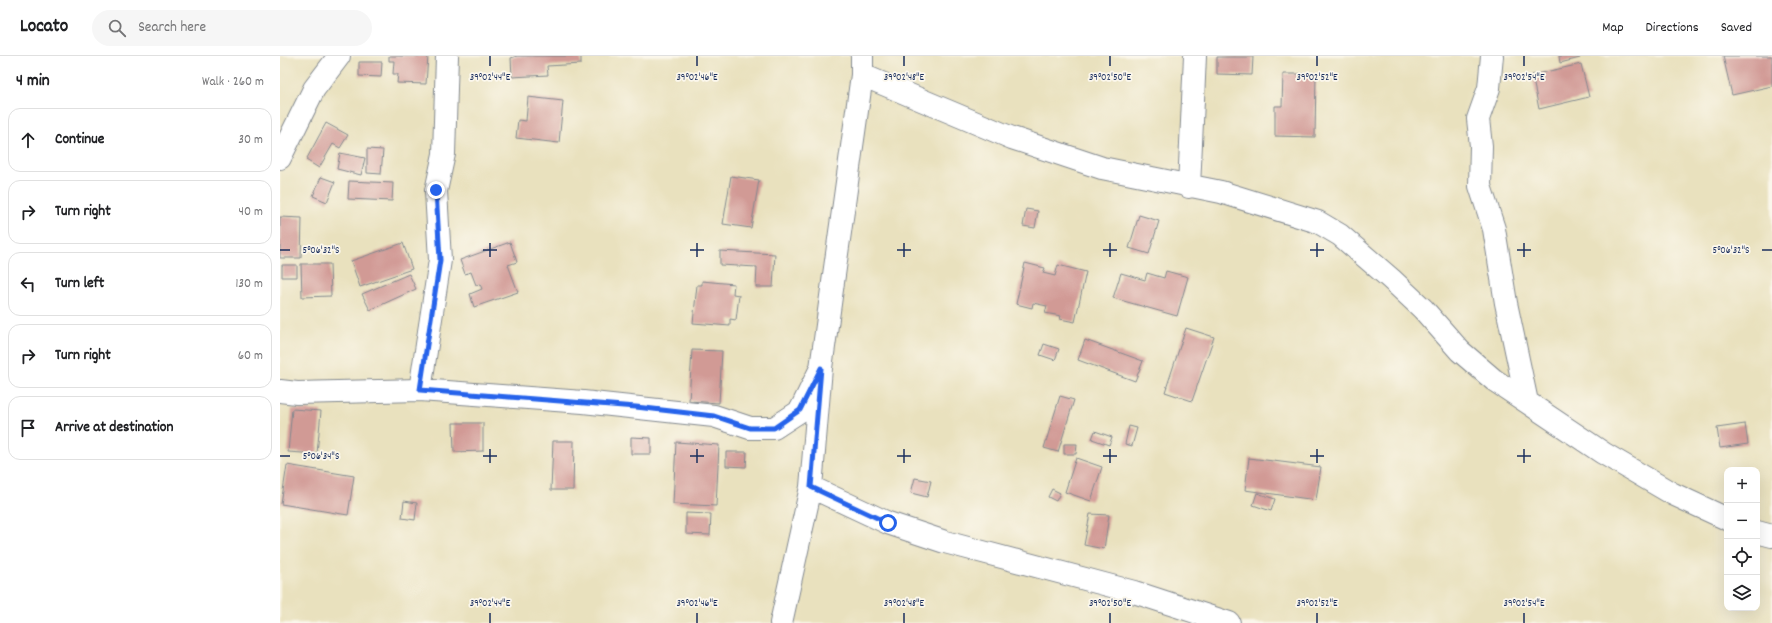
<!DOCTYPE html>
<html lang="en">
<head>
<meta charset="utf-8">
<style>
	:root { --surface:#fff; --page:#f6f6f6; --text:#202124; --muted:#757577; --line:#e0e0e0 }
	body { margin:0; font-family:Dekko,sans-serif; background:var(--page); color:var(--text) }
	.controls { position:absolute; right:12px; bottom:12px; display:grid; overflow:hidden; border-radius:8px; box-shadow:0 4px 16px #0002 }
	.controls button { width:36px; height:36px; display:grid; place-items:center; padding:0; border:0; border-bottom:1px solid var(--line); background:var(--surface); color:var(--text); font:20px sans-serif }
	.stop { position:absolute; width:12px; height:12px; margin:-9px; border:3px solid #2563eb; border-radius:50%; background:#fff }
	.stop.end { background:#2563eb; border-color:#fff; box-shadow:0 1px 4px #0008 }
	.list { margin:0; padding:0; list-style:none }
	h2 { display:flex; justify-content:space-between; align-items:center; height:52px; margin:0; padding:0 16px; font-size:17px }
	h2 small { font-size:13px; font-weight:400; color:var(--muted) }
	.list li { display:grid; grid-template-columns:26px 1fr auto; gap:12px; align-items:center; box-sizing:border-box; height:64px; margin:0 8px 8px; padding:0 8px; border:1px solid var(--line); border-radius:12px }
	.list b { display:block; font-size:15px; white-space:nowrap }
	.list em { font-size:13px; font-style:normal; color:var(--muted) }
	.icon { flex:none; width:22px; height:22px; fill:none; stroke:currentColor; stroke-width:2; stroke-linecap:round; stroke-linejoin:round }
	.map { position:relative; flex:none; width:1492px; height:567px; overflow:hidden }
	header { display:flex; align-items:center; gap:24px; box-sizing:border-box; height:56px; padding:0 20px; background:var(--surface); border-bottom:1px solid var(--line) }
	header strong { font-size:19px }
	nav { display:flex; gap:22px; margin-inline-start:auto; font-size:14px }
	.search { width:280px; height:36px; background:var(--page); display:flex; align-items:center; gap:10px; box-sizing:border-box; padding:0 14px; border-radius:22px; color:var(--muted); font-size:15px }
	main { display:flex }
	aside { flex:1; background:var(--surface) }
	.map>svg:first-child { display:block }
	.building { fill:#d19a95 }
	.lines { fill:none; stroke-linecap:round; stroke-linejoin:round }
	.minor-casing { stroke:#82888e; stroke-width:24 }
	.minor { stroke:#fff; stroke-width:22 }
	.route { stroke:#2563eb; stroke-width:5 }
	.ticks { fill:none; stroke:#1b2f5e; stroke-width:1.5 }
	.ticks-label { font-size:10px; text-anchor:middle; fill:#1b2f5e; stroke:#fbf7ec; stroke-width:3.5; stroke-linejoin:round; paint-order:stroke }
</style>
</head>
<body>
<header>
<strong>Locato</strong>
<div class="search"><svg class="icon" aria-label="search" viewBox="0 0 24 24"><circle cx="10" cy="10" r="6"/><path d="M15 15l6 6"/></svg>Search here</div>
<nav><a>Map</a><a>Directions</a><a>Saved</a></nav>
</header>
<main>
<aside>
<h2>4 min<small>Walk · 260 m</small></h2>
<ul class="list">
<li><svg class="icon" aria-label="ahead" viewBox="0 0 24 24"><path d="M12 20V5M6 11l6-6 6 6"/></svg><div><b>Continue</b></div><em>30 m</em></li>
<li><svg class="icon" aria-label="right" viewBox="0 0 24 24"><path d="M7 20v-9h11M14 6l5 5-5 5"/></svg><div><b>Turn right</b></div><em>40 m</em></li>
<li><svg class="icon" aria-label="left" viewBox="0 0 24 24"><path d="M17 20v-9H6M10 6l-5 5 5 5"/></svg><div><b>Turn left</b></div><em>130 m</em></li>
<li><svg class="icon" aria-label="right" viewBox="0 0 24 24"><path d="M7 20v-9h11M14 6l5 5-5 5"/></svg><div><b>Turn right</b></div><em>60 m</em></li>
<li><svg class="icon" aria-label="arrive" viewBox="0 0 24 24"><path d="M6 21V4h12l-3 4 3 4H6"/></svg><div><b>Arrive at destination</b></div></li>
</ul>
</aside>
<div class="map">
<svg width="1492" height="567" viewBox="0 0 1492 567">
	<rect width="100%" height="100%" fill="#fbf7ec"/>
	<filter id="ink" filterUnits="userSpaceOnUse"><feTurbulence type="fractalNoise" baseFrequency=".025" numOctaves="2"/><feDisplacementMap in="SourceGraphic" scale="8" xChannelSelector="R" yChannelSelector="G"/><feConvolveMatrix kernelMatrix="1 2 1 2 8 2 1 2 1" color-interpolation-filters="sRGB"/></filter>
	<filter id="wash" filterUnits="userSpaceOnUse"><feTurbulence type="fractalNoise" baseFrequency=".012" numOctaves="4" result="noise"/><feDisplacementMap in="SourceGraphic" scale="16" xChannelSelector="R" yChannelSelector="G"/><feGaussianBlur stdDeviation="0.9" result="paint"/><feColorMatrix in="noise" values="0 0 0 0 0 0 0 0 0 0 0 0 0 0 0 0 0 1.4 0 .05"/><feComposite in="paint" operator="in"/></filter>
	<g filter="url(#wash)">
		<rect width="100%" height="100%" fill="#e9e1be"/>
		<g id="blocks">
			<path class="building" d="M109 0H148L146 28 117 27 118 18H113L114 5H109Z
				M237 0H301V8L267 10 268 19 232 21 231 2Z
				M1279 0H1299L1300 2 1280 7Z
				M1443 0H1492V30L1452 39Z
				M937 1H973L972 19 937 18Z
				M79 6H102L101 21 79 20Z
				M1301 8 1309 41 1259 53 1252 19Z
				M1003 18H1036L1035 81 995 80V50H1002Z
				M248 41 283 45 279 87 236 82 238 64 246 65Z
				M46 67 68 79 60 92 53 88 39 112 26 104Z
				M87 93 103 94 101 118 87 117Z
				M60 97 85 102 81 119 57 113Z
				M451 120 479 124 471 172 443 168Z
				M41 121 55 126 47 146 33 140Z
				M69 125 113 127 112 145 68 143Z
				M746 153 758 155 755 172 743 170Z
				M859 159 879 165 869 198 849 192Z
				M0 161 22 162 21 202H0Z
				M230 186 237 206 228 209 238 236 194 251 190 238 202 233 200 228 196 229 191 216 185 218 180 204Z
				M123 187 132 213 80 231 71 205Z
				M440 195 495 198 493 231H476L477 211 440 209Z
				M745 207 765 212 763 217 775 220 778 209 806 216 795 266 780 263 781 260 765 257 767 250 753 247 752 252 736 248Z
				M21 208H50L51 240 22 241Z
				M2 209H17V221H2Z
				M886 215 908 221 897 260 833 242 841 217 865 224 867 217 884 222Z
				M129 218 136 233 90 254 82 238Z
				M422 225 454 228 453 238 459 239 456 264 450 263V270L413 267 417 229H422Z
				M906 272 934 281 912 345 885 336Z
				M805 284 863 305 855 325 798 304Z
				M764 288 779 293 775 304 760 299Z
				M412 294 442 295 439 347 409 345Z
				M780 340 794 344 778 396 764 392Z
				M12 353 41 355 37 398 8 396Z
				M173 367H203V395L174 396Z
				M1465 368 1468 388 1440 392 1437 372Z
				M849 370 857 372 852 390 845 388Z
				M815 375 832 381 829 389 812 383Z
				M351 381 371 382V398H351Z
				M273 385H294L293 434H271Z
				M396 386 439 389 436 450 393 448Z
				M784 388H797L796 398H784Z
				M446 396H467L466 411 446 410Z
				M796 402 822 411 811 445 785 436Z
				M969 402 1041 411 1036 444 965 434Z
				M7 409 74 420 68 459 1 448Z
				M635 422 651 425 647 441 631 437Z
				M772 433 780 437 776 445 768 441Z
				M977 437 995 443 991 455 973 449Z
				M124 445 137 447 135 464 122 462Z
				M406 457 431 458 430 479 406 478Z
				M810 458 829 459 824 493 804 489Z"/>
		</g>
	</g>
	<g filter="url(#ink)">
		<use href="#blocks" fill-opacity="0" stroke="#82888e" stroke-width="1"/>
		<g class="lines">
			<defs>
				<path id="minor" d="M1212 0 1209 32 1198 63 1201 90 1200 130 1214 173 1226 247 1247 346
					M582 19 732 82 822 112 941 136 1038 166 1060 179 1111 223 1143 253 1180 295 1214 324 1323 397 1393 438 1447 463
					M0 102 34 33 59 0
					M909 131 915 0
					M140 334 160 204 156 135 164 98 167 0
					M0 335 17 337 140 334 303 346 434 360 470 372H494L520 355 541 312
					M531 431 608 467 665 486 854 536 949 567
					M1477 476 1492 480
					M501 567 531 431 541 312 582 19V0"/>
			</defs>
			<use href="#minor" class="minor-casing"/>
			<use href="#minor" class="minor"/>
		</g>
	</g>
	<g class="lines" filter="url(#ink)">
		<path class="route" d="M156 134 160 204 140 334 356 351 434 360 470 372H494L520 354 541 312 531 431 608 467"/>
	</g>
	<path class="ticks" d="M210 0V10M417 0V10M624 0V10M830 0V10M1037 0V10M1244 0V10M210 187V201M417 187V201M624 187V201M830 187V201M1037 187V201M1244 187V201M0 194H10M203 194H217M410 194H424M617 194H631M823 194H837M1030 194H1044M1237 194H1251M1482 194H1492M210 393V407M417 393V407M624 393V407M830 393V407M1037 393V407M1244 393V407M0 400H10M203 400H217M410 400H424M617 400H631M823 400H837M1030 400H1044M1237 400H1251M210 557V567M417 557V567M624 557V567M830 557V567M1037 557V567M1244 557V567"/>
	<g class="ticks-label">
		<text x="210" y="24">39°02'44"E</text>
		<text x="417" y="24">39°02'46"E</text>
		<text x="624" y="24">39°02'48"E</text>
		<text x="830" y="24">39°02'50"E</text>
		<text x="1037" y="24">39°02'52"E</text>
		<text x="1244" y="24">39°02'54"E</text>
		<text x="41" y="197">5°06'32"S</text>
		<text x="1451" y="197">5°06'32"S</text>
		<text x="41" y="403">5°06'34"S</text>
		<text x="210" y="550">39°02'44"E</text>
		<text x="417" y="550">39°02'46"E</text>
		<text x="624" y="550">39°02'48"E</text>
		<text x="830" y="550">39°02'50"E</text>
		<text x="1037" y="550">39°02'52"E</text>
		<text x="1244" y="550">39°02'54"E</text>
	</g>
</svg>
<div class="controls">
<button>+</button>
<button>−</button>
<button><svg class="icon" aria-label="locate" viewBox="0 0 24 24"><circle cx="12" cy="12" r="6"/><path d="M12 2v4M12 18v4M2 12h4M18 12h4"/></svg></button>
<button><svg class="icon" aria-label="layers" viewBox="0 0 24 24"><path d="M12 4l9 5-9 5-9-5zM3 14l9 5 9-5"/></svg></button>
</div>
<div class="stop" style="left:608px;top:467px"></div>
<div class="stop end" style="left:156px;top:134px"></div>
</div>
</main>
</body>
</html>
